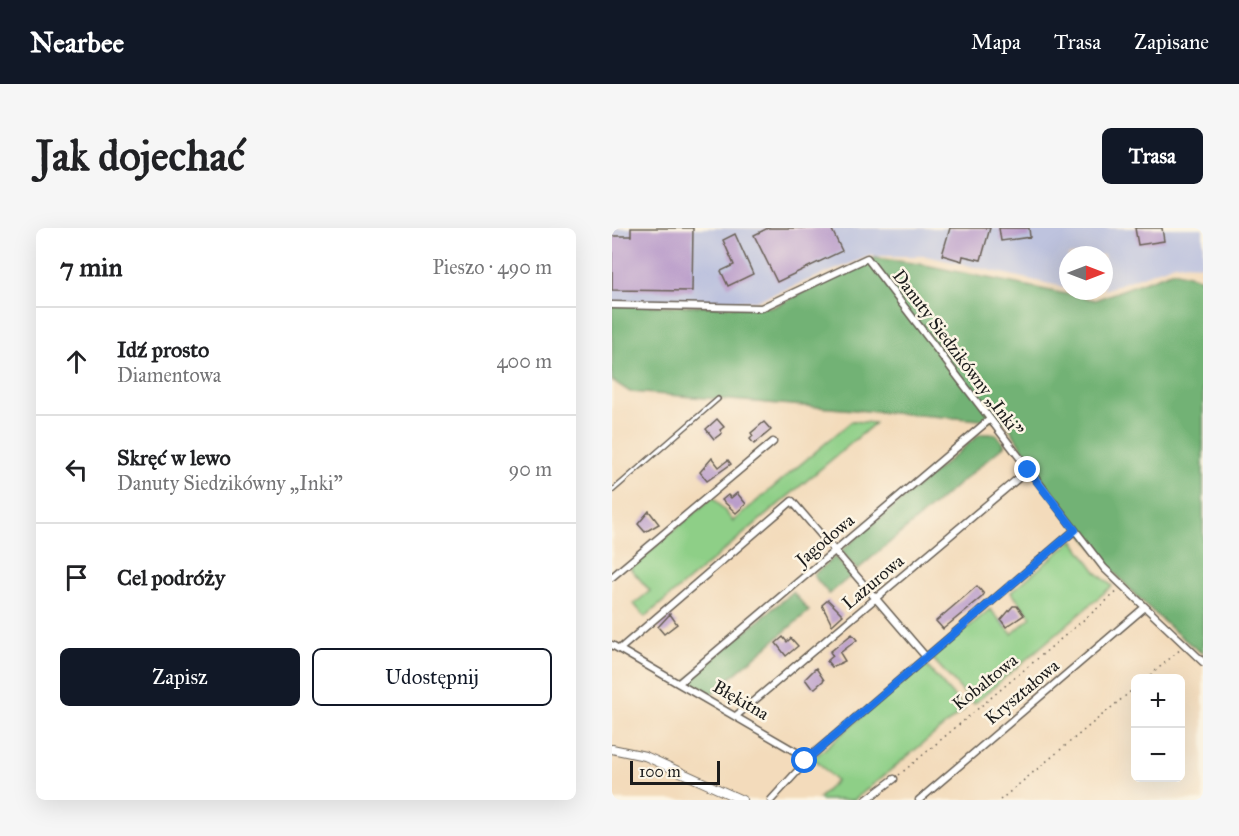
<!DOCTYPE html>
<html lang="pl">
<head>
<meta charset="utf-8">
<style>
	:root { --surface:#fff; --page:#f6f6f6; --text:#202124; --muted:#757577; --line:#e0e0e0; --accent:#111827 }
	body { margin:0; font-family:"IM FELL Great Primer",serif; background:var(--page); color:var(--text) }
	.controls { position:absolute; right:18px; bottom:18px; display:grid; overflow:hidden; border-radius:9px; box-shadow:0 6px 24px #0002 }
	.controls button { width:54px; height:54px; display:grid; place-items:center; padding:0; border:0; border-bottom:2px solid var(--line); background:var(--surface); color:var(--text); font:30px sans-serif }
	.compass { position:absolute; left:447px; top:18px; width:54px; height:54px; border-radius:50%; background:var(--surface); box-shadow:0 6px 24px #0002; rotate:90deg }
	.scale { position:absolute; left:18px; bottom:15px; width:90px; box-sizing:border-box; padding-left:6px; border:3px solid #1c1c1c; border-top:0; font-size:16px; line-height:21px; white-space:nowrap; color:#1c1c1c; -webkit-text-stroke:4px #fcf5e5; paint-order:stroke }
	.stop { position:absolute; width:18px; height:18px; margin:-14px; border:4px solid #1a73e8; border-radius:50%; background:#fff }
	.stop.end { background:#1a73e8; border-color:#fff; box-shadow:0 2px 6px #0008 }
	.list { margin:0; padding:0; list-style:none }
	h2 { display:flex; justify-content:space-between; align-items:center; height:78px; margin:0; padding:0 24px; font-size:26px }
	h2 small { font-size:20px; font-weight:400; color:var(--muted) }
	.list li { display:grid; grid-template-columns:39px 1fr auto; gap:18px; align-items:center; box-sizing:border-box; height:108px; padding:0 24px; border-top:2px solid var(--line) }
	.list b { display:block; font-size:22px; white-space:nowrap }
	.list p { margin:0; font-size:20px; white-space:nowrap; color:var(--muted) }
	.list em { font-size:20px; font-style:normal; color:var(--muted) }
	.actions { display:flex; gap:12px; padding:18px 24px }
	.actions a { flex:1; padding:14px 0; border:2px solid var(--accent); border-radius:9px; text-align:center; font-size:21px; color:var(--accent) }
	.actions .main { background:var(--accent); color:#fff }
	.icon { flex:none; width:33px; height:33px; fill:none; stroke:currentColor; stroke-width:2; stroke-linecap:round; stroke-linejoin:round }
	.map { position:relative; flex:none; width:591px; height:572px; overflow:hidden; border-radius:9px }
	header { display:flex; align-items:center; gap:36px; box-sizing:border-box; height:84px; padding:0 30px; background:var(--accent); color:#fff }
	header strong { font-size:28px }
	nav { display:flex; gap:33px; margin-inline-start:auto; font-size:21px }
	.intro { display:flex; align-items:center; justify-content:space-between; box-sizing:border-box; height:144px; padding:0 36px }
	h1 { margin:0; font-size:42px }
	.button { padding:15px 27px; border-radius:9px; background:var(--accent); color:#fff; font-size:21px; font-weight:700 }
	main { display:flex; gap:36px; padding:0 36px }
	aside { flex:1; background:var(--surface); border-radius:9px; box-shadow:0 6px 24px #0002 }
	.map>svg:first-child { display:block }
	.industrial { fill:#bec3de }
	.green { fill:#8ecf87; stroke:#557652; stroke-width:1.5 }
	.forest { fill:#72b274; stroke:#476748; stroke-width:1.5 }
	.building { fill:#ba9dca }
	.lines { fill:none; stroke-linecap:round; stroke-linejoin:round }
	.service-casing { stroke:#675f54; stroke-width:6 }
	.minor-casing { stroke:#675f54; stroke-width:9 }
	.tertiary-casing { stroke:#675f54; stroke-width:10 }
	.path { stroke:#675f54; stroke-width:1.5; stroke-dasharray:1.5 4.5; stroke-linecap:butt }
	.service { stroke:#fff; stroke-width:3 }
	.minor { stroke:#fff; stroke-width:6 }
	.tertiary { stroke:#fff; stroke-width:8 }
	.route { stroke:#1a73e8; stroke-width:8 }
	.labels { text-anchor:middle; stroke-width:5; stroke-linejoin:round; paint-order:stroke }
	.street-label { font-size:18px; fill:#1c1c1c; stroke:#fcf5e5 }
</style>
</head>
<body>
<header>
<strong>Nearbee</strong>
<nav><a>Mapa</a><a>Trasa</a><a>Zapisane</a></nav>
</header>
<div class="intro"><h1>Jak dojechać</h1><a class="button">Trasa</a></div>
<main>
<aside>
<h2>7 min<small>Pieszo · 490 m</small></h2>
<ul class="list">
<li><svg class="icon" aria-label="ahead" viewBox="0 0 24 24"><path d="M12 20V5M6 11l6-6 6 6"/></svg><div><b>Idź prosto</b><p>Diamentowa</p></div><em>400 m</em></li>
<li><svg class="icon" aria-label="left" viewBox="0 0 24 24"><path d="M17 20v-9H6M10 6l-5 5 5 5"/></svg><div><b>Skręć w lewo</b><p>Danuty Siedzikówny „Inki”</p></div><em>90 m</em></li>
<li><svg class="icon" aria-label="arrive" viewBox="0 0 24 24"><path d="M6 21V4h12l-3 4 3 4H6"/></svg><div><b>Cel podróży</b></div></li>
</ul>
<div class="actions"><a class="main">Zapisz</a><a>Udostępnij</a></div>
</aside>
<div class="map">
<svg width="591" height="572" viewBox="0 0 591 572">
	<rect width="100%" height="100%" fill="#fcf5e5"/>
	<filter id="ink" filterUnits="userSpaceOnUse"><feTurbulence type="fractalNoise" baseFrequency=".0167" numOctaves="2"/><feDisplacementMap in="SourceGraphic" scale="12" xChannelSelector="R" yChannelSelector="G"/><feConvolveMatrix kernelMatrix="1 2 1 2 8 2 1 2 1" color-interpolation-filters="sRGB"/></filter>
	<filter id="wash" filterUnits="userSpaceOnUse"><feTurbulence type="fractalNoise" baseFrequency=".008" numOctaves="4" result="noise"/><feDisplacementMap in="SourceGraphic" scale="24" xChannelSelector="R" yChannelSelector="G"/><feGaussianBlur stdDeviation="1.35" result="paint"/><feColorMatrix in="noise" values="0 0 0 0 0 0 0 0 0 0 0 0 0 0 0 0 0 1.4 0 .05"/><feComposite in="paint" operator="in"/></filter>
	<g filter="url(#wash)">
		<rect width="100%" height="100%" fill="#f3dbbb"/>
		<path class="industrial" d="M0 0H591V37L563 36 492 62V27H456V60L314 28H258L143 73 0 77Z"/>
		<path class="green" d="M240 193 263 195 33 389 22 376 38 363 18 340 101 269 121 293Z
			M461 312 485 345 500 358 362 476 320 430 378 381 400 406 419 389 399 364Z
			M312 435 353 481 242 572H209L207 570 224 553 202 530Z"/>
		<path class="forest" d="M263 30 308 36 483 72 562 43 591 51V426C508 364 447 282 394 194L18 164 0 152V77L161 79Z
			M368 206H384L393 217 245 342 229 323Z
			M223 329 239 348 217 366 201 347Z
			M181 364 197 383 99 466 75 452Z"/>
		<g id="blocks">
			<path class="building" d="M19 0H81L80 63 0 62V8H19Z
				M156 0H219L230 23 165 54 142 7Z
				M338 0H378L369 32 351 28 350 33 330 27Z
				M387 0H417L418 9 389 13Z
				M523 0H550L552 13 526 17Z
				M123 6 141 46 116 58 109 43 122 37 111 12Z
				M105 191 112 199 108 202 110 205 102 211 94 201Z
				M152 194 159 202 142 216 138 211 141 208 139 205Z
				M100 230 107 239 116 232 119 236 95 253 88 244Z
				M125 265 134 276 124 285 110 272 116 267 119 270Z
				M37 283 47 296 33 304 26 296Z
				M365 358 372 366 370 369 331 401 324 393Z
				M216 372 231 387 220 397 210 377Z
				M401 378H405L412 387 394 399 389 392Z
				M58 386 65 396 52 406 46 399Z
				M240 406 245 412 228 425 233 433 220 439 215 433 221 428 218 424Z
				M171 409 175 414 179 410 186 418 174 428 164 415Z
				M204 440 212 452 203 460 199 459 193 451Z"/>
		</g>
	</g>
	<g filter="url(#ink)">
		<use href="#blocks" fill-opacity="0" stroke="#675f54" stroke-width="1.5"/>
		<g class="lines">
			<defs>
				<path id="service" d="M0 263 106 171"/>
				<path id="minor" d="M0 77 149 80 255 30 492 340 591 434
					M0 349 161 214
					M0 417 191 528 192 536 159 572
					M9 420 180 273 314 429
					M68 454 377 192
					M125 487 416 242
					M193 533 463 302
					M254 572 282 551
					M307 572 533 379"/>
				<path id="tertiary" d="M0 521 33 528 130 572"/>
			</defs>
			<use href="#service" class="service-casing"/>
			<use href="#minor" class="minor-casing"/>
			<use href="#tertiary" class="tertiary-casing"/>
			<path class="path" d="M534 451 570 420
				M287 547 506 363
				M388 572 524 459"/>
			<use href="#service" class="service"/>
			<use href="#minor" class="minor"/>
			<use href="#tertiary" class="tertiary"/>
		</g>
	</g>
	<g class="lines" filter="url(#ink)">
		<path class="route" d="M193 533 463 302 416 242"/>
	</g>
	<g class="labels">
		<g class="street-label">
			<text transform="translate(346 125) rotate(53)" y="6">Danuty Siedzikówny „Inki”</text>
			<text transform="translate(213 312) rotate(-40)" y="6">Jagodowa</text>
			<text transform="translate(261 354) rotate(-40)" y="6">Lazurowa</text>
			<text transform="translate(373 454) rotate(-39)" y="6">Kobaltowa</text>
			<text transform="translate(410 464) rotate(-40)" y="6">Kryształowa</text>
			<text transform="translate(129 472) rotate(30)" y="6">Błękitna</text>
		</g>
	</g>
</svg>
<div class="controls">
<button>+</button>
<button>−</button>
</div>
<svg class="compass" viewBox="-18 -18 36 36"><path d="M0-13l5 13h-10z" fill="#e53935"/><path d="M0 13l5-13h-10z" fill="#757577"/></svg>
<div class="scale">100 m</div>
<div class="stop" style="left:193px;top:533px"></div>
<div class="stop end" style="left:416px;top:242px"></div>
</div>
</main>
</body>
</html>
